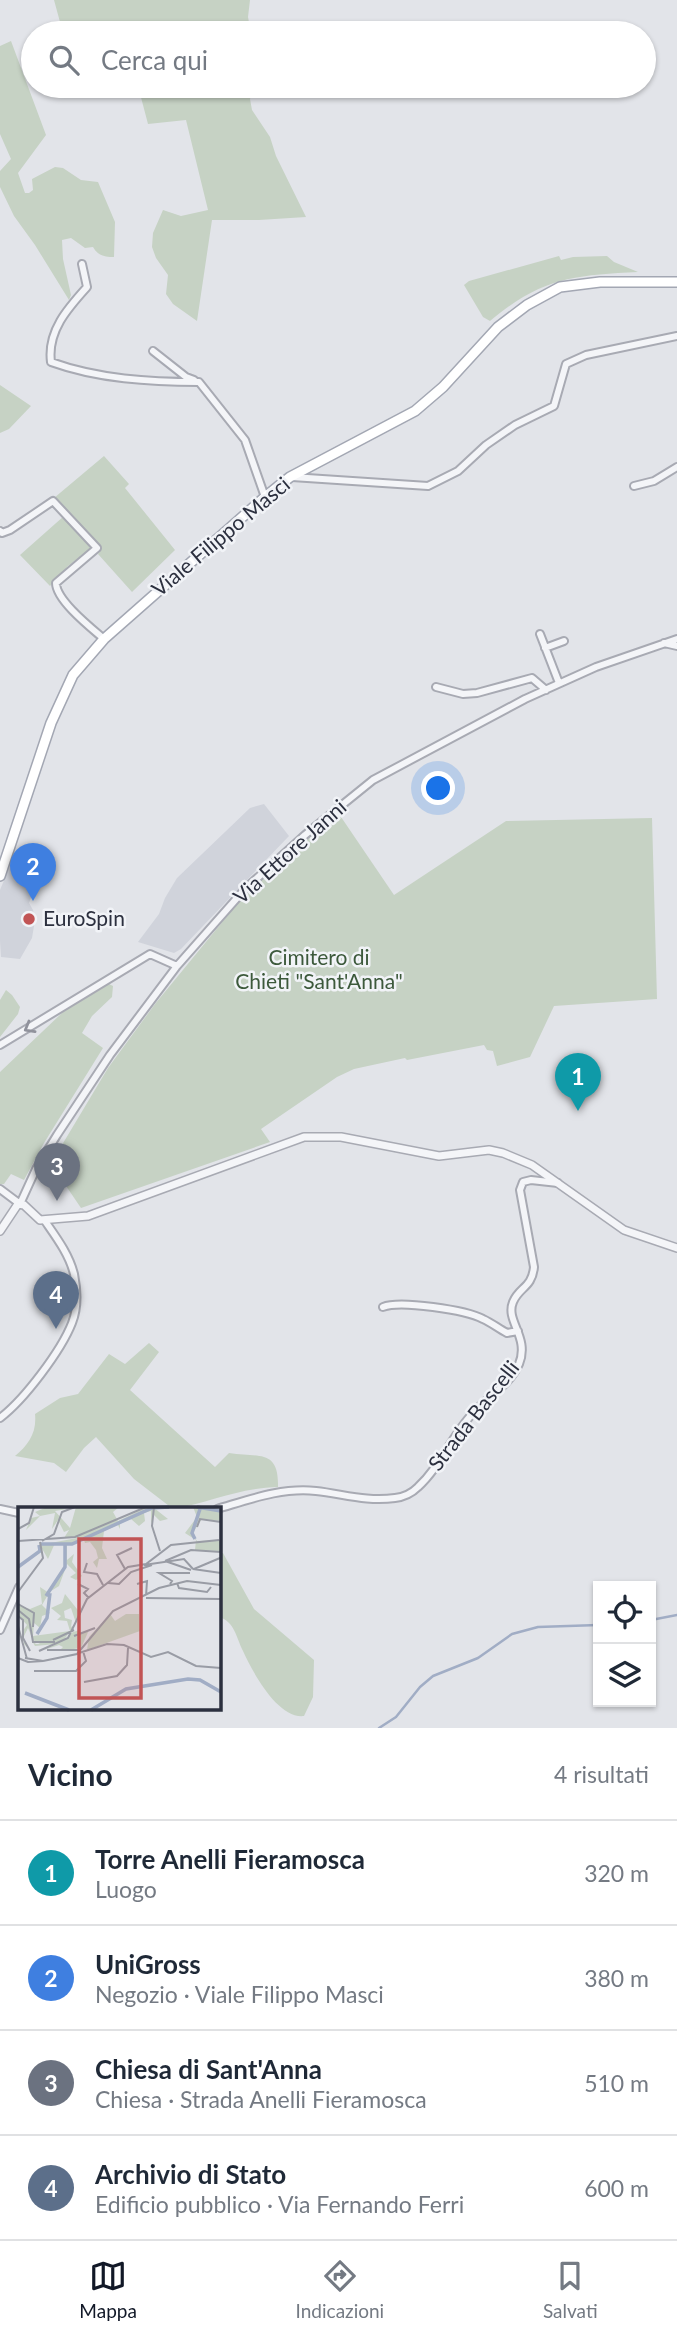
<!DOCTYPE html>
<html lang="it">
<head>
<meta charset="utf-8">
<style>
	:root { --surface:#fff; --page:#f6f6f7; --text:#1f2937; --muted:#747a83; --line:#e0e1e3; --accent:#111827 }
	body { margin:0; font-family:Lato,sans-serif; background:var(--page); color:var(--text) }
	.controls { position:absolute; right:21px; bottom:21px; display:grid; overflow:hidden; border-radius:0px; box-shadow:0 2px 5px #0004 }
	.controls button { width:63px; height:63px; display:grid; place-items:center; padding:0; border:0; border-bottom:2px solid var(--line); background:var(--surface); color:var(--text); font:35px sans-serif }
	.you { position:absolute; left:439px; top:789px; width:24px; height:24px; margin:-18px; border:5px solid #fff; border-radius:50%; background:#1a73e8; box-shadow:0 0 0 10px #1a73e833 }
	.badge { display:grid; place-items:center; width:46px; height:46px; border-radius:50%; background:var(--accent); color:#fff; font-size:23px; font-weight:700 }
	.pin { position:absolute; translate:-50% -58px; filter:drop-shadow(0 2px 4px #0008) }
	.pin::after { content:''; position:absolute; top:37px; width:24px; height:21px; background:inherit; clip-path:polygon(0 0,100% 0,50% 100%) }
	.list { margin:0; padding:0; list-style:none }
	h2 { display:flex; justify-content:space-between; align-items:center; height:91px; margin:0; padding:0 28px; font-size:30px }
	h2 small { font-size:23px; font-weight:400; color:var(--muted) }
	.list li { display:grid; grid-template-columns:46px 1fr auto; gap:21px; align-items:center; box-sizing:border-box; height:105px; padding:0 28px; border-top:2px solid var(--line) }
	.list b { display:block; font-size:26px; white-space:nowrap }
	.list p { margin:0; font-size:23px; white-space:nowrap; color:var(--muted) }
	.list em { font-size:23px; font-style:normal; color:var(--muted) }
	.icon { flex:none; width:38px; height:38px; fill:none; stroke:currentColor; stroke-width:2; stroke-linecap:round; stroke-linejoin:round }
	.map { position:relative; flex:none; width:677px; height:1728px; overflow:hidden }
	.search { position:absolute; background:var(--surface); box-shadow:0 2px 5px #0004; left:21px; right:21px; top:21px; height:77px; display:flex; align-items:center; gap:18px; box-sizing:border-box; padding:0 24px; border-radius:38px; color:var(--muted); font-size:26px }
	.sheet { height:511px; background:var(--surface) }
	nav { display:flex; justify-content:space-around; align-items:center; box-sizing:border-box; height:98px; border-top:2px solid var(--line); background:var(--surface); font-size:19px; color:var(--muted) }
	nav a { display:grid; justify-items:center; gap:4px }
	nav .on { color:var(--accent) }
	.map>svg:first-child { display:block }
	.built { fill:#d0d3db }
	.green { fill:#c6d2c4 }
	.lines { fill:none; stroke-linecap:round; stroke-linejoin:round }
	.stream { stroke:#a1adc5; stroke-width:2.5 }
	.minor-casing { stroke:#a8aab3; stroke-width:10 }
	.tertiary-casing { stroke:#a8aab3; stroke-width:10 }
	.primary-casing { stroke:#a3a7b3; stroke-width:12 }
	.minor { stroke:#f4f5f8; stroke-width:6 }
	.tertiary { stroke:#f4f5f8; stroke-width:7 }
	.primary { stroke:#fff; stroke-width:9 }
	.oneway { stroke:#90929c }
	.poi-dot { fill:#c15455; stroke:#f1f3f7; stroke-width:2.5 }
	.labels { text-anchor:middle; stroke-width:5; stroke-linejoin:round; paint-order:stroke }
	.street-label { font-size:21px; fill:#2c303f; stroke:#f1f3f7 }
	.poi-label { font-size:21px; fill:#2c303f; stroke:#f1f3f7; text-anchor:start }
	.park-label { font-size:21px; fill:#3c593b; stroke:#f1f3f7 }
	.inset-river { fill:none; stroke:#a1adc5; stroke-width:3.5 }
	.inset-road { fill:none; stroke:#999ca5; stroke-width:2 }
	.view { fill:#c15455; fill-opacity:0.15; stroke:#c15455; stroke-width:3.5 }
	.inset-edge { fill:none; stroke:#2c303f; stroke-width:3.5 }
</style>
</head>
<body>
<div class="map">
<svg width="677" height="1728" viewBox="0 0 677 1728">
	<rect width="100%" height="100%" fill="#e2e4e9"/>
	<path class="built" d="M264 804 289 836 181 949 174 953 138 942 159 914 165 898 177 878 250 808Z
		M16 851 43 862 29 903 33 910 35 920 32 938 20 959 1 957 0 941V890Z"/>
	<path class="green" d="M54 0H250L248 17 251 33H63Z
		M11 41 46 135 18 173 25 193H29L33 190 32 179 55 167 63 168 81 180 98 182 115 222 114 257C105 257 98 256 93 247L85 248 71 238 62 240 63 259 71 295 69 300 35 245 14 216 0 187V171L11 159 0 134V46Z
		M138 86H254L250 99 252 110 270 137 276 156 306 217 259 220H212L197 321 173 304 166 294 168 275 156 258 152 247 153 233 163 210 181 216 208 210 186 120 148 124Z
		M559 256 561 260 573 257 607 256 614 262 638 272C574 275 541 278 490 321L483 317 464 285 469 281Z
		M0 385 31 406 9 429 0 433Z
		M104 456 129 484 125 488 175 550 132 592 98 554 101 550 54 498Z
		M64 516 93 547 68 566 50 586 20 555Z
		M339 814 394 895 506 821 652 818 657 999 554 1006 530 1057 497 1066 493 1051 487 1050 484 1045 407 1060 405 1058 354 1069 337 1077 261 1129 270 1142 81 1208 64 1183 53 1188 44 1175 108 1068 155 1004 242 898 288 855Z
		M109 984 113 986 112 997 92 1016 82 1033 103 1048 44 1143 24 1180 11 1174 4 1184H0V1072L63 1012Z
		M6 990 12 995 20 1007 18 1014 0 1037V1000Z
		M149 1343 159 1352 130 1390 215 1467 229 1453C258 1458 279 1448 278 1487 238 1488 211 1502 173 1509L134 1479 96 1437 84 1448 66 1472 54 1463 15 1456C28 1445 37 1433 35 1414L60 1398 78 1394 109 1354 125 1364Z
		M219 1553H223L254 1609 314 1660 313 1697 304 1716C278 1719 253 1673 243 1651 236 1637 235 1622 219 1617Z"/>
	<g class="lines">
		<path class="stream" d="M651 1620 677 1615
			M379 1728 396 1717 420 1687 433 1676 478 1658 512 1634 538 1627 598 1625"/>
		<defs>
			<path id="minor" d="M82 264 87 287C68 308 47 331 51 362 98 379 150 382 199 382L245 440 265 497
				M153 351 186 377 194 380
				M292 477 428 486 458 471 486 445 515 425 554 406 566 364 586 355 677 336
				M634 486 654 481 677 467
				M0 531 2 533 10 530 53 501 97 548 56 583C56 600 90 627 104 639
				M540 634 559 683
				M664 643 677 646
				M545 648 564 641
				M436 687 463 694 477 693 532 678 546 690
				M0 1045 150 954 177 966
				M0 1189 20 1204 36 1169 57 1135 110 1055 177 966 245 889 305 835 373 780 525 699 596 667 677 639
				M383 1307C400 1300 466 1310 483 1319 492 1323 499 1329 507 1333L518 1331
				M0 1418C24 1400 61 1351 72 1323 78 1308 77 1289 74 1274 69 1254 56 1237 45 1221
				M0 1509 19 1513
				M217 1509C248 1500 282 1487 316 1491 343 1494 367 1502 395 1498 404 1497 412 1493 418 1487 442 1465 453 1432 476 1410 491 1395 510 1384 519 1364 530 1337 505 1321 513 1302 519 1287 532 1288 534 1267L520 1190 523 1182 531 1180 558 1183
				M0 1630 19 1587"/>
			<path id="tertiary" d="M0 1231 18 1204 24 1205 40 1220 88 1216 304 1137H341L439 1156 489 1150 503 1153 532 1165 624 1230 677 1248"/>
			<path id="primary" d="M0 876 51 723 73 675 104 639 265 497 290 477 415 411 443 387 498 327 527 305 560 287 600 282H677"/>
		</defs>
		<use href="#minor" class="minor-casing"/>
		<use href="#tertiary" class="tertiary-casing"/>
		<use href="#primary" class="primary-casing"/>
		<use href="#minor" class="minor"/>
		<use href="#tertiary" class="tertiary"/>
		<use href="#primary" class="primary"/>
	</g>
	<defs><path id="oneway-chevron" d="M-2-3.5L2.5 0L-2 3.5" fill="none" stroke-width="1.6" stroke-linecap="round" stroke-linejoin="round" transform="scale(1.75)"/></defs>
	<use class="oneway" href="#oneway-chevron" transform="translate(29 1028) rotate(150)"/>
	<circle class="poi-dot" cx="29" cy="919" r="7"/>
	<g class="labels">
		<g class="street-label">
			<text transform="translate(221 537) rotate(-40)" y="7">Viale Filippo Masci</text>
			<text transform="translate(290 852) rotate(-42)" y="7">Via Ettore Janni</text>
			<text transform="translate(474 1416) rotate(-52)" y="7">Strada Bascelli</text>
		</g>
		<g class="poi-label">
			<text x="43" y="926">EuroSpin</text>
		</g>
		<g class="park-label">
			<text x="319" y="965">Cimitero di<tspan x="319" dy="24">Chieti "Sant'Anna"</tspan></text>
		</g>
	</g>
	<g transform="translate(18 1507)">
		<rect width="203" height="203" fill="#e2e4e9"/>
		<path d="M29 0 49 2 37 4 52 21 58 0H101L95 5 100 14 129 0H159L136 1 150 12 142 14 136 8 133 17V4L126 6 127 14 121 19 113 12 102 16V22L100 18 86 24 84 41 89 52H81L79 61 75 55 80 51 78 43 72 35 67 36 65 30 54 38 49 37V53L56 47 54 55 64 69 58 73 52 70 58 66 49 57 41 79 33 84 48 58 46 38 37 36 30 52 22 38 59 31H46L51 23 46 25 40 13 34 22 37 6 22 9 8 23 13 11 22 9 17 5ZM175 0 203 3V14L184 12 174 27 179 34 203 33V44L177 43 178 33 167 26 179 10ZM22 80 31 86 24 98 32 106 24 109 22 121 16 116 15 129 52 124 49 114 39 113 43 109 33 101 44 96 47 87 63 107 58 116 53 101 46 104 47 111 54 113 53 120 57 118 45 134 55 125 62 123 61 128 71 123 63 141 41 144 45 140 41 138 26 143 38 137 17 139 14 134 18 137H22L15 133 10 121 5 131 12 143 6 137 4 125 9 118 0 108V98L12 102 24 97ZM92 107 97 114 108 107H121L122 124 69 143 71 130Z" fill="#c6d2c4"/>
		<path class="inset-river" d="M179 0 203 4M177 32 174 26 182 2M23 37H54L134 1 151 0M0 60 22 44 21 38M28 89 47 60V37M19 127 29 111 32 86M7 186 51 203M73 203 108 182 170 172 182 173 203 185"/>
		<path class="inset-road" d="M136 0 134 19 142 44M179 20 182 12 203 15M0 22 11 16 16 0M0 34 57 30 128 0M24 34 36 27 44 5 57 0M147 54 173 43 203 45M147 54 173 63M69 56 66 65 79 67 85 78M126 58 166 52 175 62M107 62 99 48 114 41M175 62 203 66M176 62 202 51M90 76 101 77 113 65 134 58M159 76 161 81 189 85 193 80M60 77 70 82 66 86 71 91M119 77 129 74 128 89M152 77 154 74 141 66H172M0 85 25 51 22 35M128 91 202 92M0 97 16 106 15 120M0 103 11 112 15 135H37M0 109 5 113V131L12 144M0 119 9 152M56 129 77 121M35 133 56 123M29 143H63M21 144 50 131 69 92 110 60 128 57 153 38 201 33M61 146 89 137 106 138 133 150 150 145 178 159 203 161M0 151 10 155 25 154 7 151M25 154 59 147 95 104 141 81 169 74 203 78M16 164H58L68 154 65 144M66 175 99 169 109 158 110 141"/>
		<path class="view" d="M61 32H123V191H61Z"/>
		<rect width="203" height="203" class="inset-edge"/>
	</g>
</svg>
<div class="controls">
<button><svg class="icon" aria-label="locate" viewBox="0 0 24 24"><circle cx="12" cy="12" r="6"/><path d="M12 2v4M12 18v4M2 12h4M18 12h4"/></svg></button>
<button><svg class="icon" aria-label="layers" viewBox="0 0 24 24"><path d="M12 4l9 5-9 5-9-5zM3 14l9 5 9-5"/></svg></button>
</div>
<div class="you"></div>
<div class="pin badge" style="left:578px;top:1111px;background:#0f9aa8">1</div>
<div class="pin badge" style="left:33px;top:901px;background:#3f7fe0">2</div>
<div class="pin badge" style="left:57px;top:1201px;background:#6b7280">3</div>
<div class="pin badge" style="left:56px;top:1329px;background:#5c6f8a">4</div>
<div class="search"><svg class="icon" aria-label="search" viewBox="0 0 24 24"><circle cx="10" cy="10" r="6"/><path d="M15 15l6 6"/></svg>Cerca qui</div>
</div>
<section class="sheet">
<h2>Vicino<small>4 risultati</small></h2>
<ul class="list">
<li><span class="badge" style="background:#0f9aa8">1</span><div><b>Torre Anelli Fieramosca</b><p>Luogo</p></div><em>320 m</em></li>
<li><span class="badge" style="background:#3f7fe0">2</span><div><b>UniGross</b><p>Negozio · Viale Filippo Masci</p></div><em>380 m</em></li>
<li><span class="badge" style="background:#6b7280">3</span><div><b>Chiesa di Sant'Anna</b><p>Chiesa · Strada Anelli Fieramosca</p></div><em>510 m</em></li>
<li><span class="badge" style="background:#5c6f8a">4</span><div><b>Archivio di Stato</b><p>Edificio pubblico · Via Fernando Ferri</p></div><em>600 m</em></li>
</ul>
</section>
<nav>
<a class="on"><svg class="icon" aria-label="map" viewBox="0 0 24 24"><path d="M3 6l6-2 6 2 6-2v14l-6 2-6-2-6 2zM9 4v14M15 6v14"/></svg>Mappa</a>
<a><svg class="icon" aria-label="directions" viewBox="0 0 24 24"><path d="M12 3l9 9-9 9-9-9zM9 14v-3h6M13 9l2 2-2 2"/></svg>Indicazioni</a>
<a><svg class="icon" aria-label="saved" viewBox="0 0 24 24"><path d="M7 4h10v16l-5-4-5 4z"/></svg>Salvati</a>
</nav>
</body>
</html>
